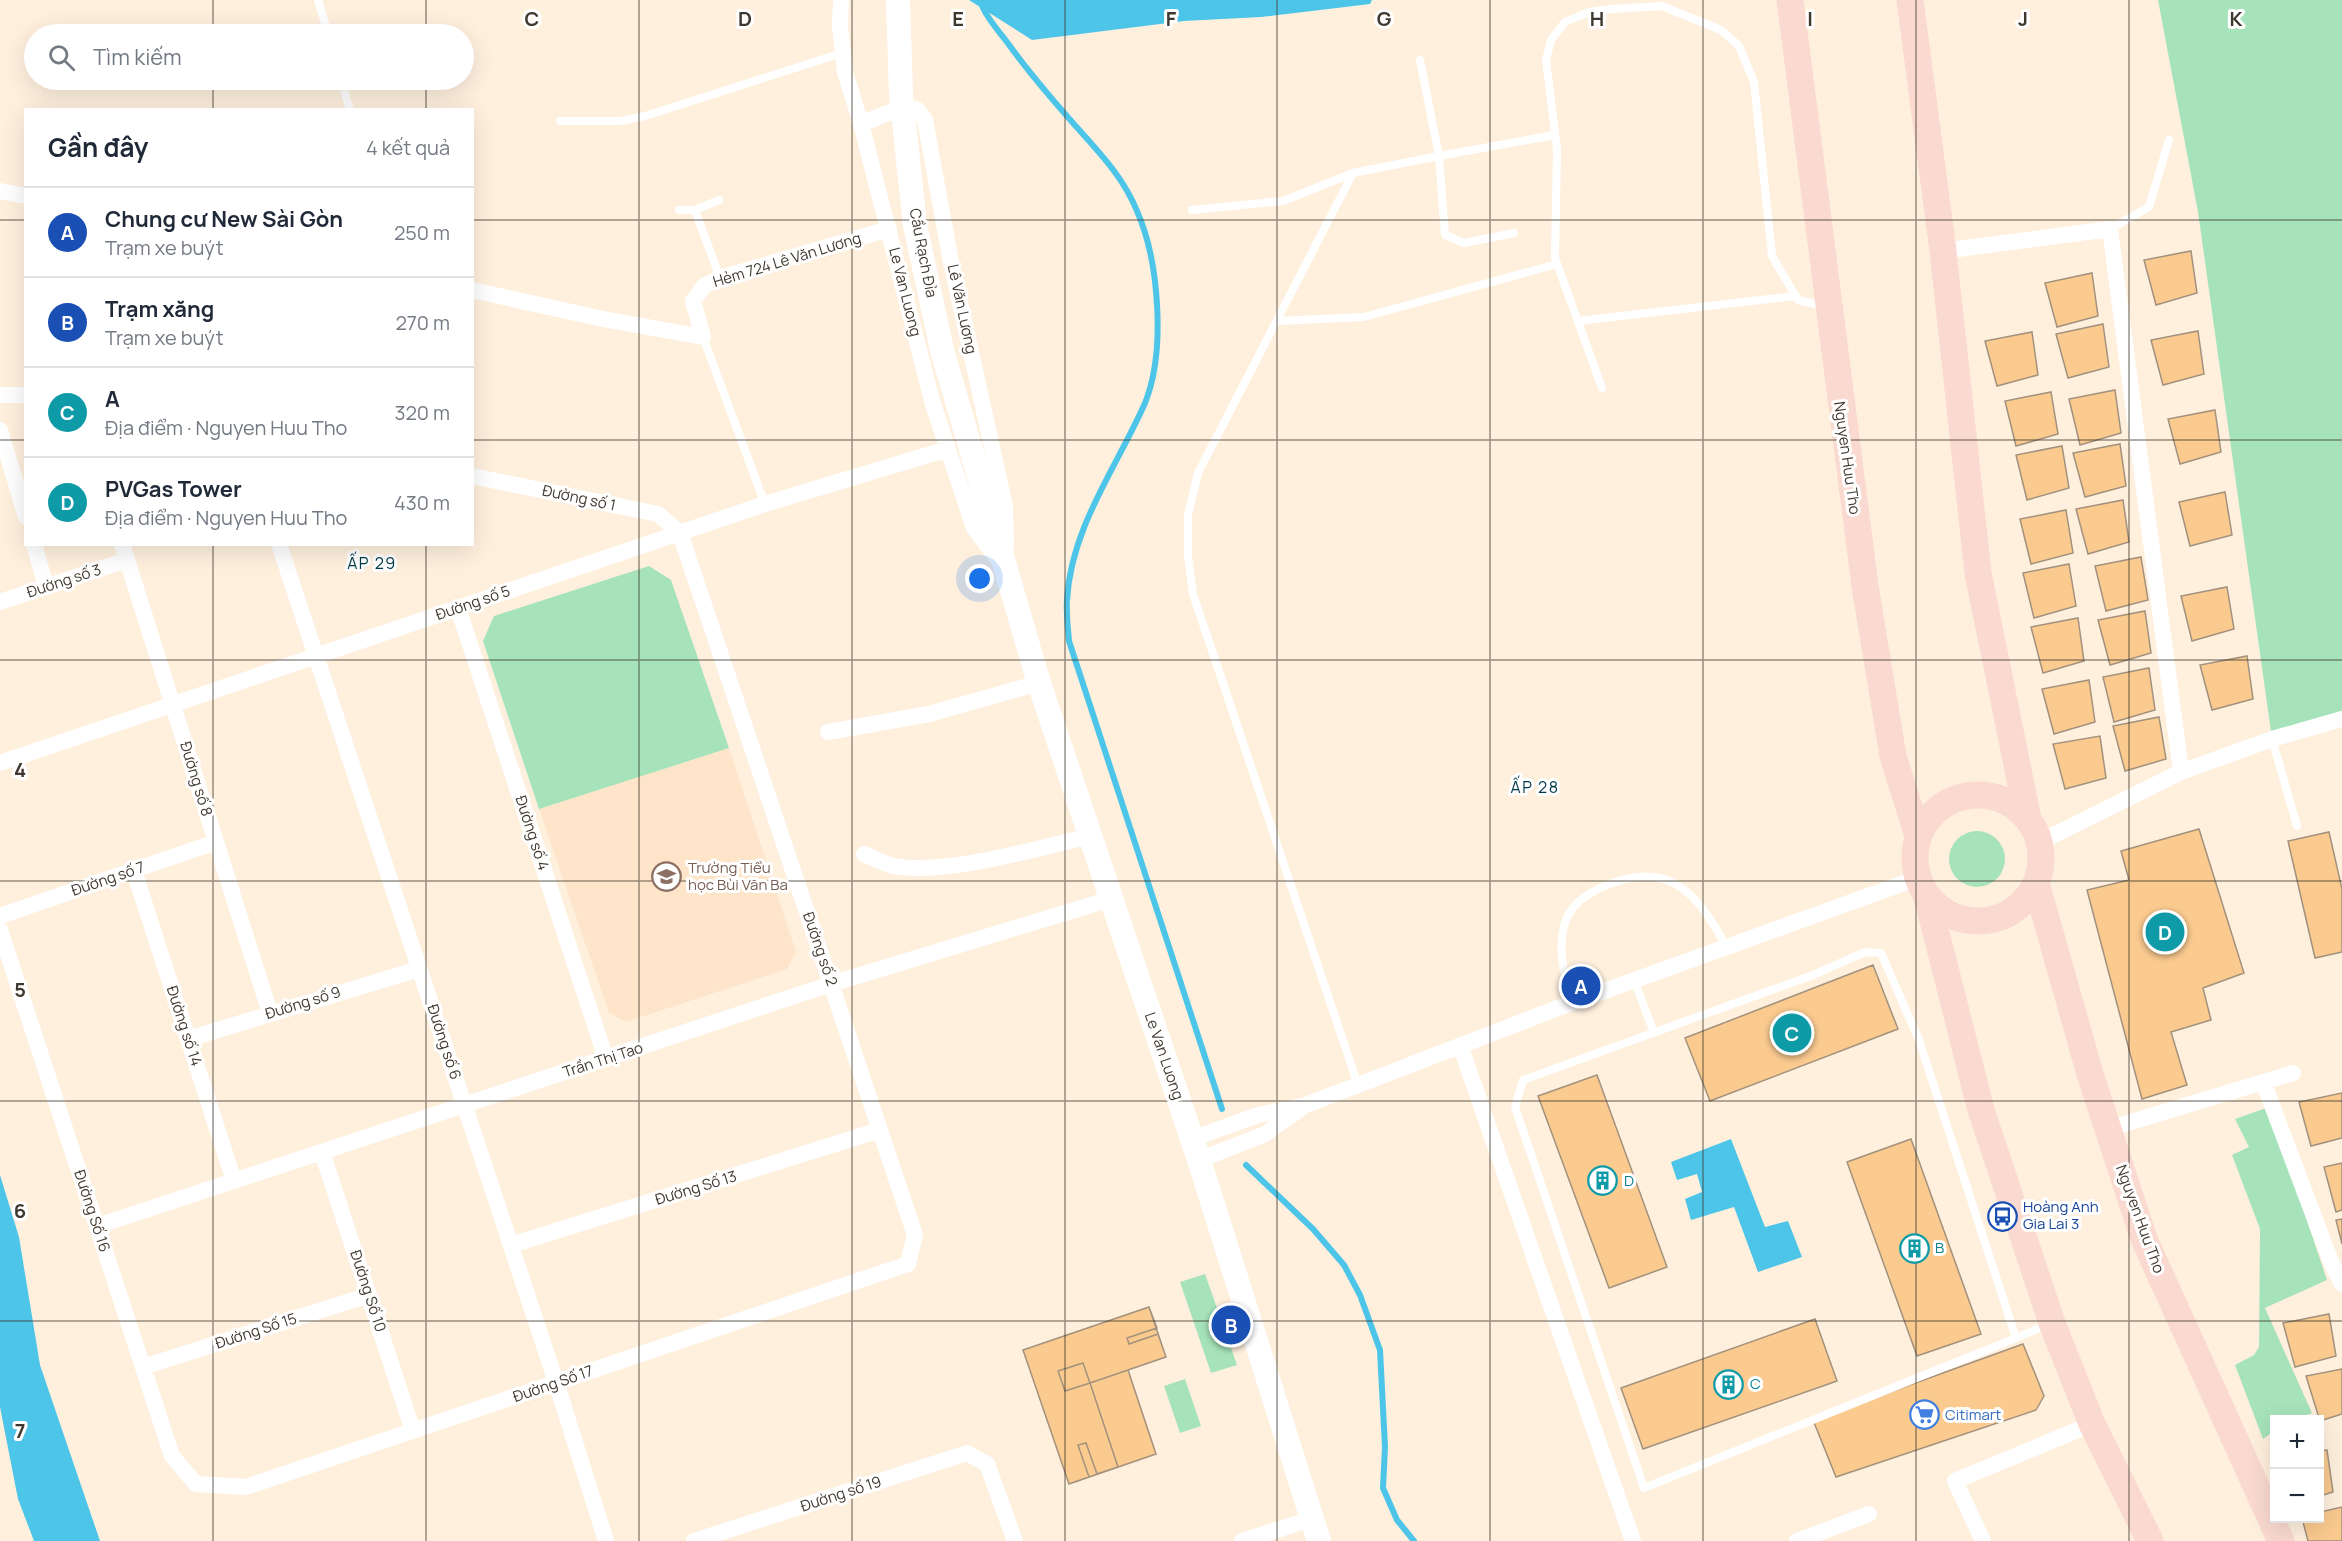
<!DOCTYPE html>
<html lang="vi">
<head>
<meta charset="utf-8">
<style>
	:root { --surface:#fff; --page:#f6f6f7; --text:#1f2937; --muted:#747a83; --line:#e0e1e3; --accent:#25677b }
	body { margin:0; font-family:Manrope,sans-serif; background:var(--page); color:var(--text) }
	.controls { position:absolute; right:18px; bottom:18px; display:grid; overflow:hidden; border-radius:0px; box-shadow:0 6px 24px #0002 }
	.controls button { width:54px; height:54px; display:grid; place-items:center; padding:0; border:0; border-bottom:2px solid var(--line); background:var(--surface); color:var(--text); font:30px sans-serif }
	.you { position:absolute; left:980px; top:579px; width:21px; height:21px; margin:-15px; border:4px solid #fff; border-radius:50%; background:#1a73e8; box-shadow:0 0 0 9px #1a73e833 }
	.badge { display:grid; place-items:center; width:39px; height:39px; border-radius:50%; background:var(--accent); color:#fff; font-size:20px; font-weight:700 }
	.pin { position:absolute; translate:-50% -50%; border:3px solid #fff; box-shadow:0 2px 6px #0006 }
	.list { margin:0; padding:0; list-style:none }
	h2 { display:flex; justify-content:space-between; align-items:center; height:78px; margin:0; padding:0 24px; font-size:26px }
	h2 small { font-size:20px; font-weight:400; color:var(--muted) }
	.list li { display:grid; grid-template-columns:39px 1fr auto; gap:18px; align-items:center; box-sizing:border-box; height:90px; padding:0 24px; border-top:2px solid var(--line) }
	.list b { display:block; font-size:22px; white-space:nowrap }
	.list p { margin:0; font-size:20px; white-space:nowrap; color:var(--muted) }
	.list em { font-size:20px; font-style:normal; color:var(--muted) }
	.icon { flex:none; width:33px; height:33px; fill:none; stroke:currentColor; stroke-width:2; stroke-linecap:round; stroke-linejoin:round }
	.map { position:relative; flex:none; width:2342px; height:1541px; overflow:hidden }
	.search { position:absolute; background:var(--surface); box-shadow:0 6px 24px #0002; left:24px; top:24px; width:450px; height:66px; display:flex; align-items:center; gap:15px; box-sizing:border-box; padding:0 21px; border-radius:33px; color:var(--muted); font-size:22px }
	.panel { position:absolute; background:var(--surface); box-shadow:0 6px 24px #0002; left:24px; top:108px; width:450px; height:438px; border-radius:0px }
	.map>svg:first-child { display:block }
	.built { fill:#fee5c9 }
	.green { fill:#a6e3ba }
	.water { fill:#4dc5e8 }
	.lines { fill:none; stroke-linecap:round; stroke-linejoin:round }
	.stream { stroke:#4dc5e8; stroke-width:6 }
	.building { fill:#faca8f; stroke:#a2917d; stroke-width:1.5 }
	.service { stroke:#fff; stroke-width:8 }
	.minor { stroke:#fff; stroke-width:16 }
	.secondary { stroke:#fff; stroke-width:24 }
	.primary { stroke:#fadad0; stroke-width:27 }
	.grid { fill:none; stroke:#3f382f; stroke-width:1.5; stroke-opacity:0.55 }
	.labels { text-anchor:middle; stroke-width:6; stroke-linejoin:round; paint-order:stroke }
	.street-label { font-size:15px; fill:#3f382f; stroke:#fff }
	.education-label { font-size:15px; fill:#785e54; stroke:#fff; text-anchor:start }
	.culture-label { font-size:15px; fill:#0d838f; stroke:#fff; text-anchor:start }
	.transit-label { font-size:15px; fill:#164399; stroke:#fff; text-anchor:start }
	.shop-label { font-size:15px; fill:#366cbe; stroke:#fff; text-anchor:start }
	.neighbourhood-label { font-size:16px; letter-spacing:1.5px; fill:#003a49; stroke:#fff }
	.grid-label { font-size:20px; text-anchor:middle; font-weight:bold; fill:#3f382f; stroke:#fff; stroke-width:6; stroke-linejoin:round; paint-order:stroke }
</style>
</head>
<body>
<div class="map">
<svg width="2342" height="1541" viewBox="0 0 2342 1541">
	<rect width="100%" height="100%" fill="#fff0de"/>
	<path class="built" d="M729 748 796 952 787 969 626 1022 609 1013 539 809Z"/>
	<path class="green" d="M2158 0H2342V719L2272 739 2198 212Z
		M649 566 671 580 729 748 539 809 483 641 494 616Z
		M1949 859a28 28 0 1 1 56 0a28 28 0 1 1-56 0Z
		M2269 1107 2327 1280 2265 1308 2312 1413 2298 1419 2274 1420V1431L2263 1439 2235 1365 2254 1355 2259 1347 2260 1229 2232 1155 2249 1147 2235 1119Z
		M1205 1274 1237 1365 1211 1373 1180 1282Z
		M1185 1379 1201 1426 1180 1433 1164 1386Z"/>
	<path class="water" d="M969 0H1372L1370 4 1261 17 1184 21 1032 40Z
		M1731 1139 1765 1227 1788 1221 1802 1257 1758 1272 1734 1207 1691 1220 1685 1199 1702 1192 1697 1174 1677 1180 1671 1162Z
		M0 1175 19 1237 40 1365 100 1541H34L18 1499 0 1407Z"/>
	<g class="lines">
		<path class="stream" d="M980 0C985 16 997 29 1007 42 1027 70 1050 97 1073 123 1097 150 1123 176 1137 211 1159 261 1166 351 1145 403 1117 467 1071 527 1067 600 1066 614 1068 628 1069 641L1222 1109
			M1246 1165 1313 1229 1344 1265 1360 1295 1380 1350 1385 1447 1383 1488 1397 1520 1414 1541"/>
	</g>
	<path class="building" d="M2191 251 2197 293 2156 305 2144 260Z
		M2092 273 2098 316 2057 327 2045 283Z
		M2103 324 2109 367 2068 378 2056 334Z
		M2198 331 2204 374 2163 385 2151 340Z
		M2032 332 2038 375 1997 386 1985 341Z
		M2115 390 2121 433 2080 445 2069 399Z
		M2051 392 2058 434 2016 446 2005 401Z
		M2215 410 2221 452 2180 464 2168 419Z
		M2120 444 2126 486 2085 497 2073 453Z
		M2062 446 2069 488 2027 500 2016 455Z
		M2225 492 2232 535 2190 546 2179 502Z
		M2123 500 2129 542 2088 554 2076 509Z
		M2066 510 2073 553 2031 564 2020 519Z
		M2141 557 2148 600 2106 611 2095 566Z
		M2069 564 2076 606 2034 618 2023 573Z
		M2227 587 2234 629 2192 641 2181 596Z
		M2145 611 2151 653 2110 665 2098 620Z
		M2078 618 2084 661 2043 673 2031 627Z
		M2247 656 2253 699 2212 710 2200 665Z
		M2149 668 2155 710 2114 722 2103 677Z
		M2089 680 2095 722 2054 734 2042 689Z
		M2159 717 2166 759 2125 771 2113 726Z
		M2100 736 2106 778 2065 789 2053 744Z
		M2199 829 2244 973 2203 988 2211 1020 2171 1032 2187 1085 2142 1099 2087 890 2129 880 2121 851Z
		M2329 832 2342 889V952L2315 958 2288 841Z
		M1873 965 1898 1029 1710 1101 1685 1038Z
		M1597 1075 1667 1267 1609 1288 1538 1096Z
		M2342 1093V1138L2311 1146 2299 1102Z
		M1911 1139 1981 1334 1917 1356 1847 1162Z
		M2342 1163V1210L2336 1212 2324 1167Z
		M2342 1219V1244L2336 1220Z
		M1149 1307 1157 1328 1127 1338 1129 1344 1158 1334 1166 1357 1090 1383 1118 1467 1097 1474 1086 1443 1078 1445 1089 1477 1069 1484 1023 1350Z
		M1149 1307 1166 1357 1128 1370 1156 1454 1069 1484 1023 1350Z
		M2329 1314 2336 1356 2295 1367 2283 1323Z
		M1815 1319 1837 1381 1643 1449 1621 1388Z
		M2023 1344 2044 1396 2036 1410 1836 1477 1813 1420Z
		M1083 1363 1090 1383 1065 1391 1058 1371Z
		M2342 1369V1414L2320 1421 2306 1376Z
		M2327 1450 2333 1492 2320 1496V1451Z
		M2342 1507V1541H2308L2302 1518H2320V1512Z"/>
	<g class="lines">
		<path class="service" d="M318 0 328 34
			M341 80 350 110
			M560 121H621L645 116 842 53
			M719 200 695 210 720 278
			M679 210H695
			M1192 210 1283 201 1353 173
			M2110 229 2149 207 2169 140
			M1514 233 1464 243 1445 235 1439 156 1555 135
			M1277 321 1364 317 1557 264
			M1578 321 1796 296
			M703 337 765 504
			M1602 388 1555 258 1557 150 1546 60 1551 40 1565 22 1589 12 1611 9 1662 6 1721 30 1739 46 1754 82 1772 256 1798 300 1824 306
			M2272 739 2297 826
			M1634 980 1654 1033
			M1571 1003C1566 978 1557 951 1564 926 1569 906 1584 896 1600 888 1666 858 1695 889 1726 946
			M1358 1085 1193 594 1188 555V515L1198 473 1353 173 1439 156 1420 60
			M2016 1338 1919 1040 1881 953 1865 952 1813 975 1523 1080 1515 1107 1644 1488 2016 1338 2049 1324"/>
		<path class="minor" d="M841 0 840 27 845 72 861 124 933 404 974 528 999 561
			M861 124 905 106 918 110 925 120 951 262 1005 506 1006 547
			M0 191 26 196
			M1943 251 2110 229 2181 772
			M472 290 603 319 703 337 693 301 704 286 720 278 889 229
			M0 395H26
			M0 430 26 517
			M34 544 46 587
			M122 544 270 1013
			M279 544 556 1382 606 1541
			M0 602 127 560
			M458 608 606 1059
			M828 732 929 714 1039 683
			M0 763 765 504 948 449
			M2040 842 2181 772 2272 739 2342 719
			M864 854C874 858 884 864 894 866 943 876 1039 848 1090 836
			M134 871 234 1181
			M0 916 216 842
			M0 930 172 1456 196 1484 246 1487 908 1264 915 1235 680 533 658 514 472 476
			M188 1039 419 969
			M1460 1045 1633 1541
			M2264 1084 2331 1262 2342 1284
			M2108 1129 2293 1073
			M1192 1139 1258 1115 1306 1105 1571 1003 1918 878
			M322 1152 413 1431
			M1199 1160 1265 1134 1300 1109
			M97 1226 831 984 1111 899
			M511 1245 880 1130
			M143 1367 369 1295
			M694 1541 967 1453 987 1464 1015 1541
			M1242 1541 1311 1519
			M1797 1541 1869 1514
			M1983 1541 1955 1481 2092 1424"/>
		<path class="secondary" d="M898 0 901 94 915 225 942 350 1039 683 1199 1160 1319 1541"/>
		<path class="primary" d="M1790 0 1865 586 1893 756 1918 836
			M1910 0 1943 251 1978 573 2028 819
			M1915 858a63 63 0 1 1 126 0a63 63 0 1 1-126 0Z
			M2036 883 2090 1074 2144 1239 2281 1541
			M1927 897 1981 1110 2052 1323 2092 1424 2150 1541"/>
	</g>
	<path class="grid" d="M213 0V34M426 0V34M639 0V1541M852 0V1541M1065 0V1541M1277 0V1541M1490 0V1541M1703 0V1541M1916 0V1541M2129 0V1541M213 80V110M426 80V110M0 220H26M472 220H2342M0 440H26M472 440H2342M213 544V1541M426 544V1541M0 660H2342M0 881H2342M0 1101H2342M0 1321H2342"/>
	<defs>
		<symbol id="school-ring" viewBox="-11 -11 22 22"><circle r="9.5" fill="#fff" stroke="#8d6e63" stroke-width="1.5"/><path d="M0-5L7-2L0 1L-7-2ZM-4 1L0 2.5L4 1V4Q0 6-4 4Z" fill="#8d6e63"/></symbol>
		<symbol id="building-ring" viewBox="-11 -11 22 22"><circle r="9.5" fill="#fff" stroke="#0f9aa8" stroke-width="1.5"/><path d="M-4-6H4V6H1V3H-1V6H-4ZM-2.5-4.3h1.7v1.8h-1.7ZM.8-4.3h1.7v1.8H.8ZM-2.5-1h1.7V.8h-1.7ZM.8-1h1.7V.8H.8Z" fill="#0f9aa8"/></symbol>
		<symbol id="bus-ring" viewBox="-11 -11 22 22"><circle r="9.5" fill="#fff" stroke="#1a4fb4" stroke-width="1.5"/><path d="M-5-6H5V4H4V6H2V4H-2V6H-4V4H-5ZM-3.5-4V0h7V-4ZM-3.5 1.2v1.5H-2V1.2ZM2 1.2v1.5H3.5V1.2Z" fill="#1a4fb4"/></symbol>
		<symbol id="supermarket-ring" viewBox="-11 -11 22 22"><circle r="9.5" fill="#fff" stroke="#3f7fe0" stroke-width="1.5"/><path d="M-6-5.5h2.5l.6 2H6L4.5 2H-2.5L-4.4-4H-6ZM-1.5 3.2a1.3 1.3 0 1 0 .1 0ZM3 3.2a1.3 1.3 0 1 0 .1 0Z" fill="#3f7fe0"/></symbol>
	</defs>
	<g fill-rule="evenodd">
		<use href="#school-ring" x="650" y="860" width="33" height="33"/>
		<use href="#building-ring" x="1586" y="1164" width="33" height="33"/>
		<use href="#bus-ring" x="1986" y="1200" width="33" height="33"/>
		<use href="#building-ring" x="1898" y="1232" width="33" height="33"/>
		<use href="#building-ring" x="1712" y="1368" width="33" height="33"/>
		<use href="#supermarket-ring" x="1908" y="1398" width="33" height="33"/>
	</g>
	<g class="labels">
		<g class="street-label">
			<text transform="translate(923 253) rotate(79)" y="5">Cầu Rạch Đỉa</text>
			<text transform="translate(787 260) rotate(-17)" y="5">Hẻm 724 Lê Văn Lương</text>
			<text transform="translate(905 292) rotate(76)" y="5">Le Van Luong</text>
			<text transform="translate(962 309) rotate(78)" y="5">Lê Văn Lương</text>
			<text transform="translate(1847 458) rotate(82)" y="5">Nguyen Huu Tho</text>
			<text transform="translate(579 498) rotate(12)" y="5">Đường số 1</text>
			<text transform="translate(64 581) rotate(-18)" y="5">Đường số 3</text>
			<text transform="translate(473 603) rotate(-19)" y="5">Đường số 5</text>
			<text transform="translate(196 779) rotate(73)" y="5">Đường số 8</text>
			<text transform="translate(532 833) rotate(72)" y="5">Đường số 4</text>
			<text transform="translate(108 879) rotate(-19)" y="5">Đường số 7</text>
			<text transform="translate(820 949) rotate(71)" y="5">Đường số 2</text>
			<text transform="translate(303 1003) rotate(-17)" y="5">Đường số 9</text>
			<text transform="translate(184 1026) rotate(72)" y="5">Đường số 14</text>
			<text transform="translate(444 1042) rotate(72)" y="5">Đường số 6</text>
			<text transform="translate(1164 1056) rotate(71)" y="5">Le Van Luong</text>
			<text transform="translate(603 1060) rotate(-18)" y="5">Trần Thị Tao</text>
			<text transform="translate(696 1188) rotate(-17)" y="5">Đường Số 13</text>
			<text transform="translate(92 1211) rotate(72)" y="5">Đường Số 16</text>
			<text transform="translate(2140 1219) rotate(70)" y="5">Nguyen Huu Tho</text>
			<text transform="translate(368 1291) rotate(72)" y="5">Đường Số 10</text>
			<text transform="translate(256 1331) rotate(-18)" y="5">Đường Số 15</text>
			<text transform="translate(553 1384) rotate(-19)" y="5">Đường Số 17</text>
			<text transform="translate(841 1494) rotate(-18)" y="5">Đường số 19</text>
		</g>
		<g class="education-label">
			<text x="688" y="873">Trường Tiểu<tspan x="688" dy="17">học Bùi Văn Ba</tspan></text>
		</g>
		<g class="culture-label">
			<text x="1624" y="1186">D</text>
			<text x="1935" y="1253">B</text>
			<text x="1750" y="1389">C</text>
		</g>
		<g class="transit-label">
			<text x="2023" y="1212">Hoàng Anh<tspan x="2023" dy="17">Gia Lai 3</tspan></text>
		</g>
		<g class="shop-label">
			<text x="1945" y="1420">Citimart</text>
		</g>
		<g class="neighbourhood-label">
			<text x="372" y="569">ẤP 29</text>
			<text x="1535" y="793">ẤP 28</text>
		</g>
	</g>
	<g class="grid-label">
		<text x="532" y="26">C</text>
		<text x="745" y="26">D</text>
		<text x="958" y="26">E</text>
		<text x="1171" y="26">F</text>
		<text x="1384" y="26">G</text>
		<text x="1597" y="26">H</text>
		<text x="1810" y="26">I</text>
		<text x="2023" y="26">J</text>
		<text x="2236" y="26">K</text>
		<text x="20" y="777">4</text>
		<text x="20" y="997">5</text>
		<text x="20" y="1218">6</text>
		<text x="20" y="1438">7</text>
	</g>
</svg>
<div class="controls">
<button>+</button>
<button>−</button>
</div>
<div class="you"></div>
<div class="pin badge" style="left:1581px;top:986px;background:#1a4fb4">A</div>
<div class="pin badge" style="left:1231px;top:1325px;background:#1a4fb4">B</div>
<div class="pin badge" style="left:1792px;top:1033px;background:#0f9aa8">C</div>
<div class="pin badge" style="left:2165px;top:932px;background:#0f9aa8">D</div>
<div class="search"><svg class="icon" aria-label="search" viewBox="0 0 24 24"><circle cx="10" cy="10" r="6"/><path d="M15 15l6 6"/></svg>Tìm kiếm</div>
<section class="panel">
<h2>Gần đây<small>4 kết quả</small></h2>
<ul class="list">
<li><span class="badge" style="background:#1a4fb4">A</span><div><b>Chung cư New Sài Gòn</b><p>Trạm xe buýt</p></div><em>250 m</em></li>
<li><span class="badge" style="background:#1a4fb4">B</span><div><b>Trạm xăng</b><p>Trạm xe buýt</p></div><em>270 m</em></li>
<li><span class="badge" style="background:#0f9aa8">C</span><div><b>A</b><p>Địa điểm · Nguyen Huu Tho</p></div><em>320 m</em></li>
<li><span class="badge" style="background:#0f9aa8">D</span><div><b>PVGas Tower</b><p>Địa điểm · Nguyen Huu Tho</p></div><em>430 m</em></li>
</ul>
</section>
</div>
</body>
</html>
